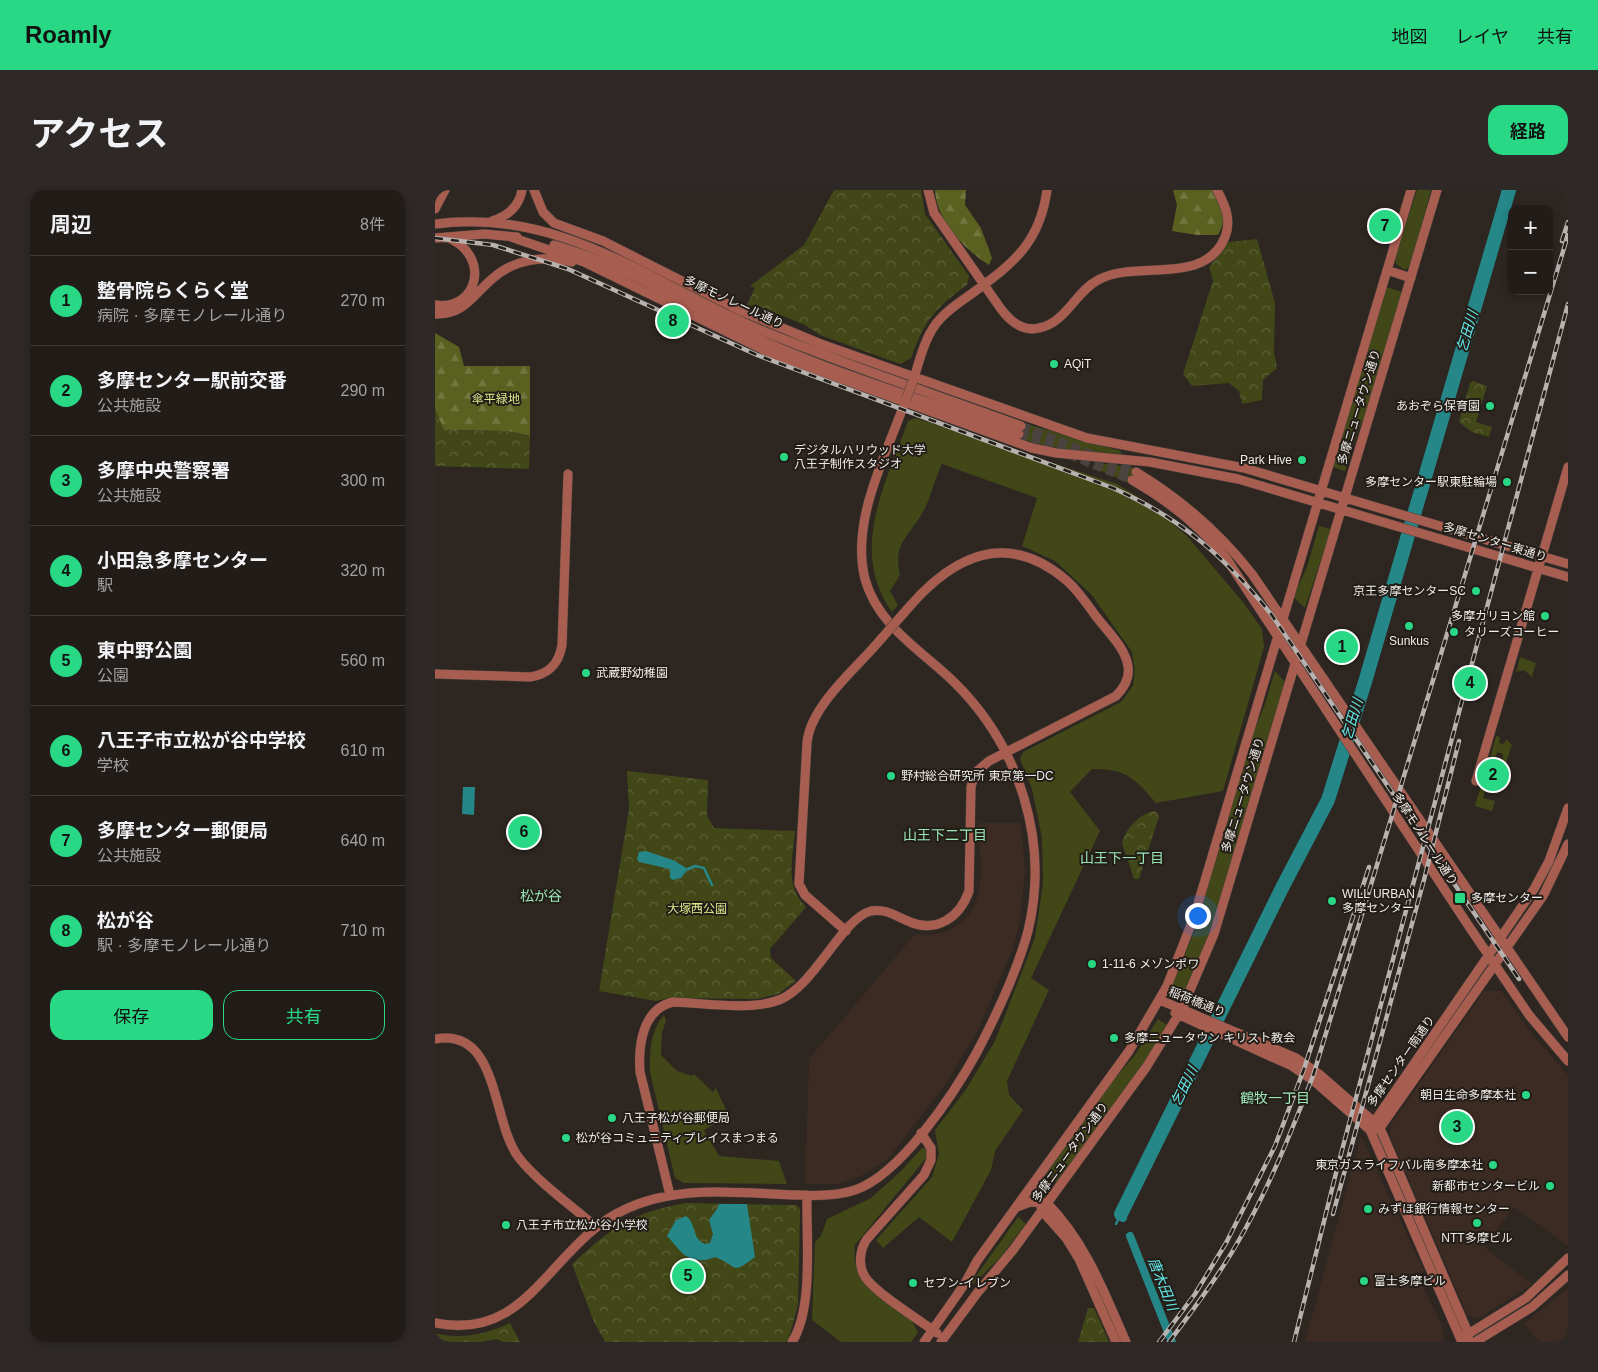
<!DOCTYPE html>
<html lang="ja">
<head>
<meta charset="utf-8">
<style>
	:root { --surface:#221c19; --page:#2e2926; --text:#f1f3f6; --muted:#a2a1a2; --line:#3f3a38; --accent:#28d885 }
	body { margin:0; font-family:Arial,"Noto Sans JP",sans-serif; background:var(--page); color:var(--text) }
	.controls { position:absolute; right:15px; top:15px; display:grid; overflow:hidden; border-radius:10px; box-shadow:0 2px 8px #0003 }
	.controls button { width:45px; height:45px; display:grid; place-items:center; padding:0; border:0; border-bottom:1px solid var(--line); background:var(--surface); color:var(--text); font:25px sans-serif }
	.you { position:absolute; left:762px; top:725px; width:18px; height:18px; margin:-12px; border:4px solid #fff; border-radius:50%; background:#1a73e8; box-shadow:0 0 0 8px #1a73e833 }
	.badge { display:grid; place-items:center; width:32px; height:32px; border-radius:50%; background:var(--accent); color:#111; font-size:16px; font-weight:700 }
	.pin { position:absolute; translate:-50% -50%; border:2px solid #fff; box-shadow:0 1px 5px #0006 }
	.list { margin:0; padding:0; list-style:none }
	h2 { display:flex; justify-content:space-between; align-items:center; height:65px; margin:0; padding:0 20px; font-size:21px }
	h2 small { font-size:16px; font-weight:400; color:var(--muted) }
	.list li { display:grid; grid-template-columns:32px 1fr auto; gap:15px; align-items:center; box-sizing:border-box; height:90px; padding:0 20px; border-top:1px solid var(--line) }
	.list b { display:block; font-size:19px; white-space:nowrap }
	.list p { margin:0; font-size:16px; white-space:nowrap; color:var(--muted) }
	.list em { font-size:16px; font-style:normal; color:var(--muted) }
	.actions { display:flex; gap:10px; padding:15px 20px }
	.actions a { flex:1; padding:11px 0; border:1px solid var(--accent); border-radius:15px; text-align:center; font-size:18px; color:var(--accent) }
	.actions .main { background:var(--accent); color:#111 }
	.map { position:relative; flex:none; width:1133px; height:1152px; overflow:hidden; border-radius:15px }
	header { display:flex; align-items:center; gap:30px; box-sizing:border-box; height:70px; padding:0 25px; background:var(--accent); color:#111 }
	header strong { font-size:24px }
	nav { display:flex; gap:28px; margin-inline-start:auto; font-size:18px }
	.intro { display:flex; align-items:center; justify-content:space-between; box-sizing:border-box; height:120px; padding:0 30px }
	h1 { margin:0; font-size:35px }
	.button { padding:12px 22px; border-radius:15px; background:var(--accent); color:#111; font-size:18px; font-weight:700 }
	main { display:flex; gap:30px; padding:0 30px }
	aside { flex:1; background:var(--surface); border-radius:15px; box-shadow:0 2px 8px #0003 }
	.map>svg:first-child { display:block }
	.commercial { fill:#3c2b22 }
	.grass { fill:#424718 }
	.forest { fill:url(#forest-firs) }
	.park { fill:url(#park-crowns) }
	.water { fill:#268788 }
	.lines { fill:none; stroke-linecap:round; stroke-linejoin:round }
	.stream { stroke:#268788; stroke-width:2.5 }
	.canal { stroke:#268788; stroke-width:8 }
	.river { stroke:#268788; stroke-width:14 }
	.secondary-tunnel { stroke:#4a433f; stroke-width:9; stroke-dasharray:9 4.5; stroke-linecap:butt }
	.secondary-casing { stroke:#48413d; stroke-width:10 }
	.secondary { stroke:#a75d4f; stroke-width:9 }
	.rail-casing { stroke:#b7b2af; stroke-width:4.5 }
	.rail { stroke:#231d18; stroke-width:2.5; stroke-dasharray:8; stroke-linecap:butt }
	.secondary-bridge-casing { stroke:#48413d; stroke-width:10; stroke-linecap:butt }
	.secondary-bridge { stroke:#a75d4f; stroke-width:9 }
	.poi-dot { fill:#28d885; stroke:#231d18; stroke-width:2 }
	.labels { text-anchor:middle; stroke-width:4; stroke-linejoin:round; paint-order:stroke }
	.street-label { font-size:12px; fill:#eeeae7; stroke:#231d18 }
	.poi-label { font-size:12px; fill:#eeeae7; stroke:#231d18; text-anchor:start }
	.park-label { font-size:12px; fill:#dce88b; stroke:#231d18 }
	.water-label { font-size:14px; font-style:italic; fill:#63e9ea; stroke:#231d18 }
	.neighbourhood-label { font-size:14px; fill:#9ae5b6; stroke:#231d18 }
</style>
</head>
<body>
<header>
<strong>Roamly</strong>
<nav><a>地図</a><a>レイヤ</a><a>共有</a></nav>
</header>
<div class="intro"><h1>アクセス</h1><a class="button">経路</a></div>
<main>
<aside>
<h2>周辺<small>8件</small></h2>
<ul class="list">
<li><span class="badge">1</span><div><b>整骨院らくらく堂</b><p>病院 · 多摩モノレール通り</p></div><em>270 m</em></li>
<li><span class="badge">2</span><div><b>多摩センター駅前交番</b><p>公共施設</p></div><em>290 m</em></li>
<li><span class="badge">3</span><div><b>多摩中央警察署</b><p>公共施設</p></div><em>300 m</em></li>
<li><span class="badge">4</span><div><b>小田急多摩センター</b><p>駅</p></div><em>320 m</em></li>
<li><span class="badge">5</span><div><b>東中野公園</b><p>公園</p></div><em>560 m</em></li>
<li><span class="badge">6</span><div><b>八王子市立松が谷中学校</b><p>学校</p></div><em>610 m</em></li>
<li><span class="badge">7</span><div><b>多摩センター郵便局</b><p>公共施設</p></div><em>640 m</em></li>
<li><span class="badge">8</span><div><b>松が谷</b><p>駅 · 多摩モノレール通り</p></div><em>710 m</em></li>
</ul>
<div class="actions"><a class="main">保存</a><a>共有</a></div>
</aside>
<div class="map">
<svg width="1133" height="1152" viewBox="0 0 1133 1152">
	<defs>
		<pattern id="forest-firs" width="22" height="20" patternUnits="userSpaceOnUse" patternTransform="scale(1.25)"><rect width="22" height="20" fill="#5a6020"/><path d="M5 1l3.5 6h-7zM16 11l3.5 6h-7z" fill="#727740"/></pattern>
		<pattern id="park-crowns" width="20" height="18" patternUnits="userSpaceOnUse" patternTransform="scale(1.25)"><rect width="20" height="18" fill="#424718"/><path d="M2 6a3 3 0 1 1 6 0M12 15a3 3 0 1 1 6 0" fill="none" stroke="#5e623a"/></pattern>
	</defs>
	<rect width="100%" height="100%" fill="#2d2621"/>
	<path class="commercial" d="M544 633H586L590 681 585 732 578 758 542 842 510 895 452 970 422 988 403 994H370L374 869 480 744 496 745 510 742 523 735 533 726 541 713 544 701 546 686Z
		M1049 801H1066L1097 844 1133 885V1056L1079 1017 1049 1057 1097 1094 1043 1129 1032 1125 955 946 956 934Z
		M926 946 989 1081 982 1085 1007 1135 1009 1152H870Z
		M1133 1098V1152H1104L1089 1134Z"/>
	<path class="grass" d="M982 0H996L976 75 970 80 961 74 960 68Z
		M951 97 967 102 932 221 922 243 910 281 898 277Z
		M481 228 682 294 714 314 751 345 808 412 827 439 829 457 788 601 721 613C699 588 692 579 657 579L635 602 665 641 596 788 614 800 572 891 574 905 588 920 560 961 556 980 517 1052 484 1027 448 1058 441 1050 497 987 504 964 500 940 530 901 560 851 600 748 608 693 607 648 597 599 585 569 588 562 686 512 698 496 700 480 697 462 656 404 620 371 587 356 602 308 507 274C500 288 497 304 490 318 477 345 457 351 465 385L455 401 463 415 457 422C413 360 451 294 473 231Z
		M589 233 686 261V264C651 261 617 260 584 248Z
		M662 273 703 278 694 293 662 279Z
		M884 336 896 339 870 418 858 407 872 377Z
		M1085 467 1101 473 1097 487 1089 480 1081 482Z
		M840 481 850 492 775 743 750 802 736 796 761 738 816 548 829 517Z
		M1061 546 1065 547 1064 553 1069 554 1071 549 1077 555 1071 573 1067 571 1068 564 1062 562 1060 569 1055 568Z
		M1052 576 1064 579 1062 584 1056 582 1054 589 1065 593 1062 604 1050 601 1048 608 1060 611 1057 621 1040 616Z
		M229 825 231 831 227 842 226 865 242 881 257 886 259 884 278 902 281 898 294 926 269 940 284 966 344 971 352 994 249 993 240 988 215 882C214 863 216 839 229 825Z
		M723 829 732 835 709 872 622 993 610 984 679 889 700 865Z
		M487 958H491V968L420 1055C414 1112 468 1103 483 1143L476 1152H406L377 1130 380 1052 386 1046 392 1029 436 1008 465 982Z
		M583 1027 591 1034 563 1070 538 1094 536 1093Z"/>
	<path class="forest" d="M500 0H531L530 15 546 38 557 68 554 75C530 60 501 30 500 0Z
		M738 0H779C791 17 793 26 783 45H762L737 41 742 15Z
		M0 143 24 157 29 176H95V246L72 241 8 240 0 219Z"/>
	<path class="park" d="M399 0H486L490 24 534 86 532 95C501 117 489 131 476 168L465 174 385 145 370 135 325 117 312 115 320 98 315 96 369 55Z
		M822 49 840 113 839 162 842 178 828 190 827 210 807 214 804 201 794 193 757 196 748 184 778 91 774 77 794 52Z
		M1038 191 1052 196 1041 232 1057 237 1054 247 1037 242 1024 232 1035 193Z
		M0 219 9 240 72 241 95 246 94 279 0 276Z
		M192 581 273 590 272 626 279 638 360 641C358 669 349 695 371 717L335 759 336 768 361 791 343 804 322 809 234 808 221 811 164 801 194 619Z
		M720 621 724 626 704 689H699L687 653C691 638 705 623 720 621Z
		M251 1013 361 1015 365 1019 363 1115 354 1148 351 1152H170L159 1132 137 1074C178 1037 195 1023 251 1013Z
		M653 1118H659L674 1152H643Z
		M75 1133 85 1152H68L62 1149 46 1152H0V1143C25 1150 52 1144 75 1133Z"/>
	<path class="water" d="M28 597H40L39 625 27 624Z
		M211 661 238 670 253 679 246 688 238 690 235 688V679L204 672 202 669 204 662Z
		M284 1014H312L320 1067C295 1086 304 1076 280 1067 276 1068 273 1070 269 1070 249 1072 244 1058 232 1046L241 1030 251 1026C262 1034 256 1048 270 1054L275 1053 278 1044 274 1030 282 1019Z"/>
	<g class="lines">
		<path class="stream" d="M253 679 260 676 269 678 277 695
			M681 1034 686 1024"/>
		<path class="canal" d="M686 1024 688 1028
			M695 1046 737 1152"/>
		<path class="river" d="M686 1024 847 698 893 610 930 492 1074 0"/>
		<path class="secondary-tunnel" d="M586 236 701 282
			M584 244 697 290"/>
		<defs>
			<path id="secondary" d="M99 0 108 22 119 33 168 51 304 120 386 154 652 248 809 278 1133 374
				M493 0 499 23 566 119C575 131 588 142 604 138 631 133 640 102 663 90 701 69 770 97 790 47 797 30 790 15 782 0
				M0 19 10 0
				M57 31C73 26 84 17 87 0
				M0 34C130 17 220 97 333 143 416 177 502 205 586 236
				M76 47 149 72 335 163 597 258 621 263 715 272 803 289 1133 387
				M0 48 49 44 82 47
				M119 55C192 76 257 119 326 150 409 187 498 213 584 244
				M952 80 976 88
				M0 115C43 121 57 66 12 47
				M0 124C29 125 37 106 57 89 79 69 109 65 137 72
				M478 191C485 170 490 144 506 128 515 118 528 110 539 102 579 73 605 52 612 0
				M701 282C746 309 784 342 817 384L1133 847
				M697 290C732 310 765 336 791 368L1033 735 1094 825 1133 871
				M0 484 95 487C115 484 124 473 127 455L133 284
				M1041 591 1133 277
				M411 741 370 705 364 694 372 553C375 518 416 483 439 457
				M725 810 861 868 884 884 939 932 945 938 1028 1131 1033 1143 1034 1152
				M740 823 857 876 879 891 935 940 1026 1150 1029 1152
				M0 849C65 837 56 932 84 968 105 994 136 1015 161 1037
				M937 935 1099 699 1114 671 1133 618
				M940 939 945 938 1108 706 1133 654
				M486 943 496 958V970L489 985 432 1049C425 1059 423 1074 429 1085 437 1101 486 1131 502 1143
				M602 988V1001L607 1021 631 1048 644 1069 681 1152
				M235 1005 205 882C203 854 208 819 238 812 269 813 316 821 344 810 379 797 407 728 436 721 451 718 462 727 475 732 502 743 525 727 534 701L536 597 540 583 554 571 681 506C689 498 695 488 693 476 690 457 671 440 660 425 651 413 642 399 631 390 572 340 519 366 475 416
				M582 1017 595 1012 612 1013C651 1053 669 1102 691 1152
				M0 1133C81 1149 106 1083 158 1040 179 1022 205 1011 233 1006 271 998 325 1004 365 1005 383 1006 402 1006 420 1000 465 985 519 904 542 862 562 824 582 782 593 741 615 651 584 556 519 492 486 460 443 436 430 389 415 330 452 264 471 209
				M1030 1146 1091 1108 1133 1068
				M357 1152C379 1118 371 1047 372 1005
				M489 1152 529 1095 542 1071 694 861 732 796 759 727 976 0
				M506 1152 543 1102 578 1060 712 876 747 819 779 744 1002 0
				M1040 1152 1097 1117 1133 1085"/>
		</defs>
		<use href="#secondary" class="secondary-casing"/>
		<use href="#secondary" class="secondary"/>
		<defs>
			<path id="rail" d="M0 48 58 55 133 79 322 165 678 298C747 329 789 366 836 424L1084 789
				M1127 51 1133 32
				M898 1024 990 686 1024 551
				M724 1152 760 1104 791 1053 840 956 869 879 934 677
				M734 1152C757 1121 781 1090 800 1057 832 1003 855 945 878 886L1133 45
				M859 1152 902 979 1133 114"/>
		</defs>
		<use href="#rail" class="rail-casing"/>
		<use href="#rail" class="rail"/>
		<defs>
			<path id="secondary-bridge" d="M471 209 478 191
				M439 457 475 416"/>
		</defs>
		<use href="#secondary-bridge" class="secondary-bridge-casing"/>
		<use href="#secondary-bridge" class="secondary-bridge"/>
	</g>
	<g class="poi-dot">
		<circle cx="619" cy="174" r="5"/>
		<circle cx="1055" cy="216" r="5"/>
		<circle cx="349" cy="267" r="5"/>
		<circle cx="867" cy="270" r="5"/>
		<circle cx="1072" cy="292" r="5"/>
		<circle cx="1041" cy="401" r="5"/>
		<circle cx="1110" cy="426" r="5"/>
		<circle cx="974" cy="436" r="5"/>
		<circle cx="1019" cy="442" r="5"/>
		<circle cx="151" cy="483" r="5"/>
		<circle cx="456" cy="586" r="5"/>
		<rect x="1019" y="702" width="12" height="12" rx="2.5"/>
		<circle cx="897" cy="711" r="5"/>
		<circle cx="657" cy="774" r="5"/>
		<circle cx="679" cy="848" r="5"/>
		<circle cx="1091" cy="905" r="5"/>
		<circle cx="177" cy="928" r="5"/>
		<circle cx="131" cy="948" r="5"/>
		<circle cx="1058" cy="975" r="5"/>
		<circle cx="1115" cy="996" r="5"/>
		<circle cx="933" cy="1019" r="5"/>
		<circle cx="1042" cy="1033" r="5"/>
		<circle cx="71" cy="1035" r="5"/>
		<circle cx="929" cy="1091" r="5"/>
		<circle cx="478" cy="1093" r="5"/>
	</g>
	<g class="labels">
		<g class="street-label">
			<text transform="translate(299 112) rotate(25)" y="4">多摩モノレール通り</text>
			<text transform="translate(924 217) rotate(-73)" y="4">多摩ニュータウン通り</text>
			<text transform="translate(1060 352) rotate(17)" y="4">多摩センター東通り</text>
			<text transform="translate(808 605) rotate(-73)" y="4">多摩ニュータウン通り</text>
			<text transform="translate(990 649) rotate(57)" y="4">多摩モノレール通り</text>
			<text transform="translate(762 812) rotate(22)" y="4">稲荷橋通り</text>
			<text transform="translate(966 871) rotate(-55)" y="4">多摩センター南通り</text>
			<text transform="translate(635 962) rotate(-54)" y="4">多摩ニュータウン通り</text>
		</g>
		<g class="poi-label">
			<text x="629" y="178">AQiT</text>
			<text x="1045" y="220" text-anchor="end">あおぞら保育園</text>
			<text x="359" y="264">デジタルハリウッド大学<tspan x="359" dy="14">八王子制作スタジオ</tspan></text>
			<text x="857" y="274" text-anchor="end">Park Hive</text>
			<text x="1062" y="296" text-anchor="end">多摩センター駅東駐輪場</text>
			<text x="1031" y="405" text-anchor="end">京王多摩センターSC</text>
			<text x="1100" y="430" text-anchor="end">多摩カリヨン館</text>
			<text x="1029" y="446">タリーズコーヒー</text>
			<text x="974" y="455" text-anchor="middle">Sunkus</text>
			<text x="161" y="487">武蔵野幼稚園</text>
			<text x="466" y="590">野村総合研究所 東京第一DC</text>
			<text x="907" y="708">WILL URBAN<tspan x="907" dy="14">多摩センター</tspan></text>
			<text x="1036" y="712">多摩センター</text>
			<text x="667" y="778">1-11-6 メゾンポワ</text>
			<text x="689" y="852">多摩ニュータウン キリスト教会</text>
			<text x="1081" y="909" text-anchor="end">朝日生命多摩本社</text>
			<text x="187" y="932">八王子松が谷郵便局</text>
			<text x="141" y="952">松が谷コミュニティプレイスまつまる</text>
			<text x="1048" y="979" text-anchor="end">東京ガスライフバル南多摩本社</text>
			<text x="1105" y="1000" text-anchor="end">新都市センタービル</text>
			<text x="943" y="1023">みずほ銀行情報センター</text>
			<text x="81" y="1039">八王子市立松が谷小学校</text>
			<text x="1042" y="1052" text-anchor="middle">NTT多摩ビル</text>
			<text x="939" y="1095">富士多摩ビル</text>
			<text x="488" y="1097">セブン-イレブン</text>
		</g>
		<g class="park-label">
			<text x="61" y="213">傘平緑地</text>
			<text x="262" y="723">大塚西公園</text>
		</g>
		<g class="water-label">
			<text transform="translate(1032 141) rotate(-73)" y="5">乞田川</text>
			<text transform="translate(917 529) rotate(-73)" y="5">乞田川</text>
			<text transform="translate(749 896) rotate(-64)" y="5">乞田川</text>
			<text transform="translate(728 1094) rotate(68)" y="5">唐木田川</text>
		</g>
		<g class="neighbourhood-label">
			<text x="510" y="650">山王下二丁目</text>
			<text x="687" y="673">山王下一丁目</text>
			<text x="106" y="711">松が谷</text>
			<text x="840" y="913">鶴牧一丁目</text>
		</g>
	</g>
</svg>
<div class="controls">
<button>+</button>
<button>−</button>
</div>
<div class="you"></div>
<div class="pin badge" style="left:907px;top:457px">1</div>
<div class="pin badge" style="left:1058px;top:585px">2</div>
<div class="pin badge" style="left:1022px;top:937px">3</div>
<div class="pin badge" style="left:1035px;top:493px">4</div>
<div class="pin badge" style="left:253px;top:1086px">5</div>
<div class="pin badge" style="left:89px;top:642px">6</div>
<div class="pin badge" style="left:950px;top:36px">7</div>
<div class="pin badge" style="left:238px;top:131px">8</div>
</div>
</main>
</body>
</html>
